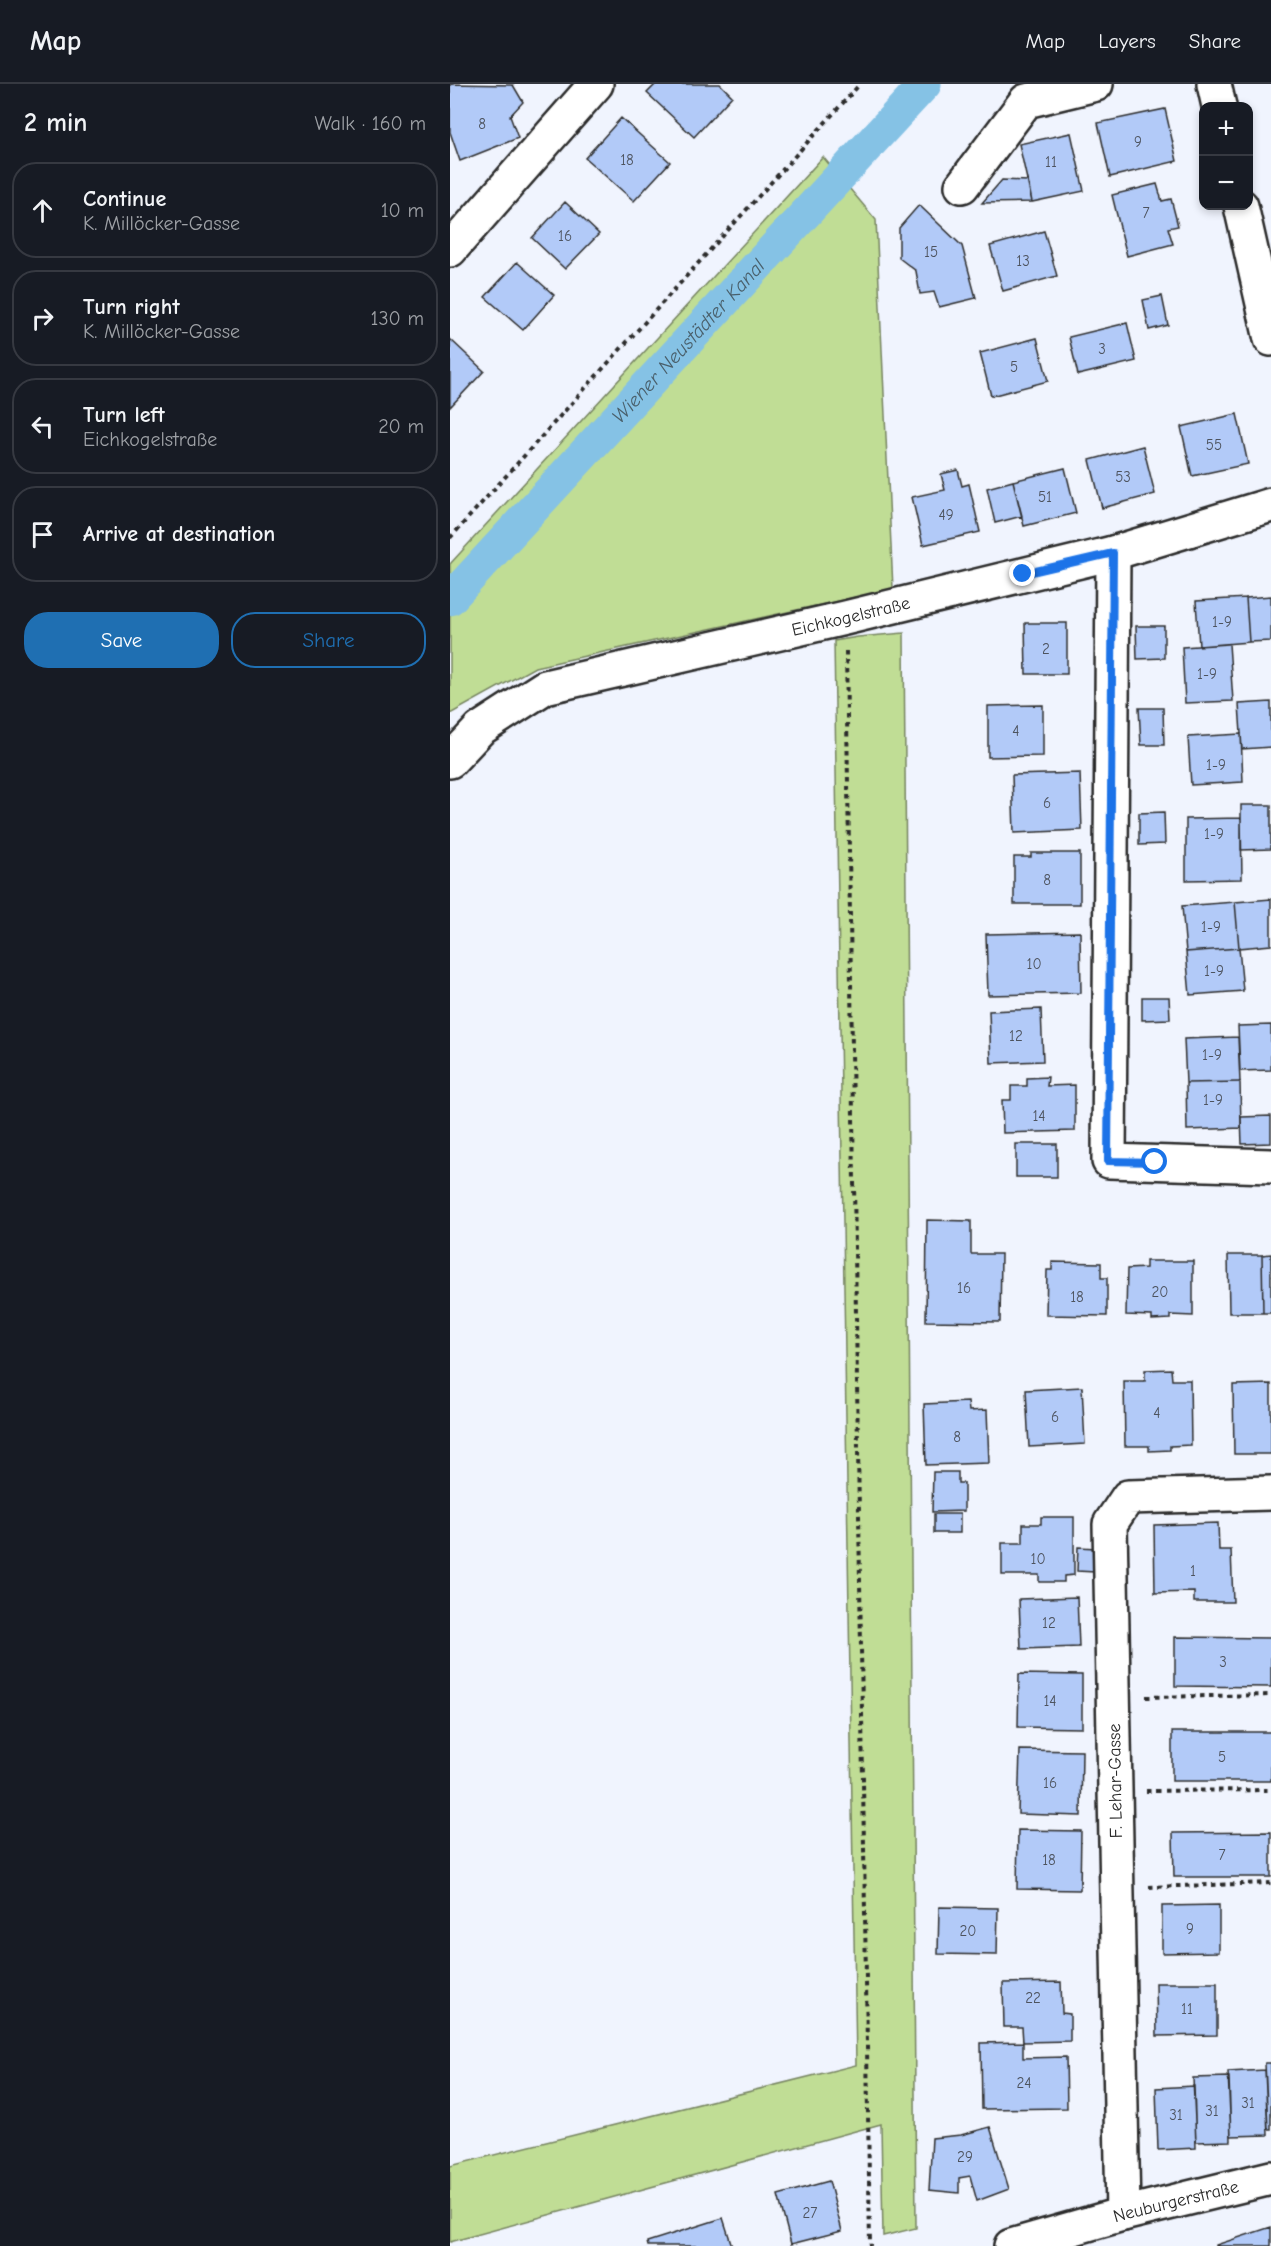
<!DOCTYPE html>
<html lang="en">
<head>
<meta charset="utf-8">
<style>
	:root { --surface:#171b24; --page:#242831; --text:#f1f3f6; --muted:#9ea1a6; --line:#363941; --accent:#1f6fb2 }
	body { margin:0; font-family:"Comic Neue",sans-serif; background:var(--page); color:var(--text) }
	.controls { position:absolute; right:18px; top:18px; display:grid; overflow:hidden; border-radius:12px; box-shadow:0 3px 9px #0003 }
	.controls button { width:54px; height:54px; display:grid; place-items:center; padding:0; border:0; border-bottom:2px solid var(--line); background:var(--surface); color:var(--text); font:30px sans-serif }
	.stop { position:absolute; width:18px; height:18px; margin:-14px; border:4px solid #1a73e8; border-radius:50%; background:#fff }
	.stop.end { background:#1a73e8; border-color:#fff; box-shadow:0 2px 6px #0008 }
	.list { margin:0; padding:0; list-style:none }
	h2 { display:flex; justify-content:space-between; align-items:center; height:78px; margin:0; padding:0 24px; font-size:26px }
	h2 small { font-size:20px; font-weight:400; color:var(--muted) }
	.list li { display:grid; grid-template-columns:39px 1fr auto; gap:18px; align-items:center; box-sizing:border-box; height:96px; margin:0 12px 12px; padding:0 12px; border:2px solid var(--line); border-radius:24px }
	.list b { display:block; font-size:22px; white-space:nowrap }
	.list p { margin:0; font-size:20px; white-space:nowrap; color:var(--muted) }
	.list em { font-size:20px; font-style:normal; color:var(--muted) }
	.actions { display:flex; gap:12px; padding:18px 24px }
	.actions a { flex:1; padding:14px 0; border:2px solid var(--accent); border-radius:24px; text-align:center; font-size:21px; color:var(--accent) }
	.actions .main { background:var(--accent); color:#fff }
	.icon { flex:none; width:33px; height:33px; fill:none; stroke:currentColor; stroke-width:2; stroke-linecap:round; stroke-linejoin:round }
	.map { position:relative; flex:none; width:821px; height:2162px; overflow:hidden }
	header { display:flex; align-items:center; gap:36px; box-sizing:border-box; height:84px; padding:0 30px; background:var(--surface); border-bottom:2px solid var(--line) }
	header strong { font-size:28px }
	nav { display:flex; gap:33px; margin-inline-start:auto; font-size:21px }
	main { display:flex }
	aside { flex:1; background:var(--surface) }
	.map>svg:first-child { display:block }
	.green { fill:#c0dd95; stroke:#768460; stroke-width:1.5 }
	.lines { fill:none; stroke-linecap:round; stroke-linejoin:round }
	.canal { stroke:#85c2e5; stroke-width:33 }
	.building { fill:#b2caf8; stroke:#2b2b2b; stroke-width:1.5 }
	.minor-casing { stroke:#2b2b2b; stroke-width:38 }
	.path { stroke:#2b2b2b; stroke-width:4; stroke-dasharray:4.5 4.5; stroke-linecap:butt }
	.minor { stroke:#fff; stroke-width:33 }
	.route { stroke:#1a73e8; stroke-width:8 }
	.labels { text-anchor:middle; stroke-width:4.5; stroke-linejoin:round; paint-order:stroke }
	.number-label { font-size:15px; fill:#4d535e }
	.street-label { font-size:18px; fill:#2b2b2b; stroke:#fff }
	.water-label { font-size:20px; font-style:italic; fill:#4a606c; stroke:#fff }
</style>
</head>
<body>
<header>
<strong>Map</strong>
<nav><a>Map</a><a>Layers</a><a>Share</a></nav>
</header>
<main>
<aside>
<h2>2 min<small>Walk · 160 m</small></h2>
<ul class="list">
<li><svg class="icon" aria-label="ahead" viewBox="0 0 24 24"><path d="M12 20V5M6 11l6-6 6 6"/></svg><div><b>Continue</b><p>K. Millöcker-Gasse</p></div><em>10 m</em></li>
<li><svg class="icon" aria-label="right" viewBox="0 0 24 24"><path d="M7 20v-9h11M14 6l5 5-5 5"/></svg><div><b>Turn right</b><p>K. Millöcker-Gasse</p></div><em>130 m</em></li>
<li><svg class="icon" aria-label="left" viewBox="0 0 24 24"><path d="M17 20v-9H6M10 6l-5 5 5 5"/></svg><div><b>Turn left</b><p>Eichkogelstraße</p></div><em>20 m</em></li>
<li><svg class="icon" aria-label="arrive" viewBox="0 0 24 24"><path d="M6 21V4h12l-3 4 3 4H6"/></svg><div><b>Arrive at destination</b></div></li>
</ul>
<div class="actions"><a class="main">Save</a><a>Share</a></div>
</aside>
<div class="map">
<svg width="821" height="2162" viewBox="0 0 821 2162">
	<rect width="100%" height="100%" fill="#f0f4fe"/>
	<filter id="ink" filterUnits="userSpaceOnUse"><feTurbulence type="fractalNoise" baseFrequency=".0167" numOctaves="2"/><feDisplacementMap in="SourceGraphic" scale="12" xChannelSelector="R" yChannelSelector="G"/><feConvolveMatrix kernelMatrix="1 2 1 2 8 2 1 2 1" color-interpolation-filters="sRGB"/></filter>
	<g filter="url(#ink)">
		<path class="green" d="M373 73 426 136 443 505 85 583 0 630V480Z
			M454 549 466 2144 433 2152 431 2040 0 2158V2082L406 1981 384 557 408 553Z"/>
		<g class="lines">
			<path class="canal" id="s1" d="M0 515 475 0"/>
		</g>
		<path class="building" d="M0 0 63 1 73 18 60 32 68 54 10 77 0 48Z
			M206 0H270L282 12 244 53 197 9Z
			M715 25 727 77 660 93 648 39Z
			M171 34 220 78 184 117 135 74Z
			M621 49 634 107 582 118 569 60Z
			M552 96 578 97 582 118 532 119Z
			M707 100 712 117 721 115 728 142 718 144 723 160 677 172 662 111Z
			M115 118 149 150 115 185 82 154Z
			M469 121 512 162 526 214 489 223 484 208 470 210 466 187 449 174V144Z
			M594 147 607 192 553 207 540 162Z
			M67 178 104 211 73 246 35 213Z
			M712 212 718 241 699 246 693 216Z
			M677 239 686 277 628 291 619 253Z
			M587 254 598 297 541 312 530 269Z
			M0 255 34 287 0 323Z
			M787 330 798 380 742 392 731 343Z
			M693 362 705 410 652 424 640 376Z
			M615 384 626 429 574 442 563 397Z
			M508 386 512 402 519 400 530 448 473 461 462 413 495 406 491 390Z
			M563 397 572 432 545 439 537 404Z
			M821 512V557L799 558 796 514Z
			M796 514 799 558 749 562 746 517Z
			M575 539H617V590H576Z
			M686 542H714V574L687 575Z
			M779 560 783 617 735 619 732 563Z
			M821 618V663L792 665 789 620Z
			M593 621V672L538 673V622Z
			M689 624H713L714 661H691Z
			M791 650 793 698 741 701 738 653Z
			M630 689 632 746 564 749 562 691Z
			M791 721H821V765L791 766Z
			M714 728 715 760 689 761V729Z
			M791 734 792 795 736 796V735Z
			M581 769H630V820H564V773H581Z
			M821 815V861L789 864 785 818Z
			M785 818 789 864 736 868 732 822Z
			M630 848 631 909 538 911 536 850Z
			M789 864 793 907 740 911 736 868Z
			M692 913H719L720 935 692 936Z
			M591 925 593 977 541 979 539 927Z
			M821 941V986L790 987 788 942Z
			M788 953 790 998 736 999 734 955Z
			M598 993 597 1002 625 1001V1047L553 1049 552 1016H561V1002H577V994Z
			M790 998 791 1044 737 1046 736 999Z
			M821 1032V1059L792 1060 791 1033Z
			M566 1060H607V1093H566Z
			M477 1136 521 1137V1170H551L550 1238 476 1237Z
			M821 1170V1229H813L812 1171Z
			M778 1171H812L813 1229H779Z
			M696 1177H743V1232L720 1231V1235L702 1236V1232L676 1231 677 1185 696 1184Z
			M602 1178 651 1179V1194H657V1232L596 1231 597 1186H602Z
			M721 1285 722 1296H740L741 1361 720 1362V1366L699 1367V1362H675L674 1297H695V1286Z
			M821 1300V1370H784L783 1301Z
			M632 1303 635 1360 579 1363 576 1306Z
			M518 1318 519 1327 537 1326 539 1379 476 1381 474 1320Z
			M483 1388H508V1399H514V1427L482 1428Z
			M484 1430H510V1449H484Z
			M591 1433H624V1491L614 1492V1498H589V1491H552V1459H573V1440H591Z
			M768 1439 769 1466H781L783 1518H744V1508L705 1509 704 1441Z
			M628 1463 646 1464 645 1488 627 1487Z
			M627 1513 629 1563 571 1565 569 1515Z
			M725 1553 821 1554V1603L725 1602Z
			M569 1590 632 1591V1644L568 1643Z
			M722 1648H821V1697H722Z
			M570 1666 632 1667 631 1732 568 1730Z
			M568 1746 631 1747 630 1806 567 1805Z
			M821 1748V1793H724L723 1749Z
			M769 1821V1868L712 1869V1822Z
			M489 1823 548 1824 547 1871 488 1870Z
			M611 1898 612 1929 620 1930V1957L573 1958 572 1943H554L553 1899Z
			M706 1899H767V1951L707 1952Z
			M573 1958V1974L616 1973 617 2024 532 2025 531 1959Z
			M815 1979H821V2045H818Z
			M815 1986 818 2051 781 2052 778 1988Z
			M779 1993 781 2057 746 2058 743 1994Z
			M744 2002 746 2064 708 2066 706 2004Z
			M540 2043 559 2105 527 2117 520 2092 509 2094V2109L479 2106 482 2054 511 2051Z
			M379 2097 392 2147 341 2160 328 2111Z
			M273 2134 282 2162H198L197 2158Z
			M821 2143V2162H766V2161Z"/>
		<g class="lines">
			<defs>
				<g id="minor">
					<path d="M764 0 769 22"/>
					<path d="M512 102 576 17 646 0"/>
					<path d="M791 122 821 255"/>
					<path d="M0 166 146 0"/>
					<path d="M663 469 659 1077 821 1082"/>
					<path id="s2" d="M0 677 30 645 95 603 395 534 663 469 821 421"/>
					<path d="M673 2130 660 1440 678 1413 821 1409"/>
					<path id="s3" d="M561 2162 673 2130 821 2094"/>
				</g>
			</defs>
			<use href="#minor" class="minor-casing"/>
			<path class="path" d="M0 454 410 0
				M396 567 420 2162
				M696 1613 821 1611
				M696 1707 821 1706
				M699 1803 821 1799"/>
			<use href="#minor" class="minor"/>
		</g>
	</g>
	<g class="lines" filter="url(#ink)">
		<path class="route" d="M573 490 663 469 658 1077 705 1078"/>
	</g>
	<g class="labels">
		<g class="number-label">
			<text x="32" y="45">8</text>
			<text x="688" y="63">9</text>
			<text x="177" y="81">18</text>
			<text x="601" y="83">11</text>
			<text x="696" y="134">7</text>
			<text x="115" y="157">16</text>
			<text x="481" y="173">15</text>
			<text x="573" y="182">13</text>
			<text x="652" y="270">3</text>
			<text x="564" y="288">5</text>
			<text x="764" y="366">55</text>
			<text x="673" y="398">53</text>
			<text x="595" y="418">51</text>
			<text x="496" y="436">49</text>
			<text x="772" y="543">1-9</text>
			<text x="596" y="570">2</text>
			<text x="757" y="595">1-9</text>
			<text x="566" y="652">4</text>
			<text x="766" y="686">1-9</text>
			<text x="597" y="724">6</text>
			<text x="764" y="755">1-9</text>
			<text x="597" y="801">8</text>
			<text x="761" y="848">1-9</text>
			<text x="584" y="885">10</text>
			<text x="764" y="892">1-9</text>
			<text x="566" y="957">12</text>
			<text x="762" y="976">1-9</text>
			<text x="763" y="1021">1-9</text>
			<text x="589" y="1037">14</text>
			<text x="514" y="1209">16</text>
			<text x="710" y="1213">20</text>
			<text x="627" y="1218">18</text>
			<text x="707" y="1334">4</text>
			<text x="605" y="1338">6</text>
			<text x="507" y="1358">8</text>
			<text x="588" y="1480">10</text>
			<text x="743" y="1492">1</text>
			<text x="599" y="1544">12</text>
			<text x="773" y="1583">3</text>
			<text x="600" y="1622">14</text>
			<text x="772" y="1678">5</text>
			<text x="600" y="1704">16</text>
			<text x="772" y="1776">7</text>
			<text x="599" y="1781">18</text>
			<text x="740" y="1850">9</text>
			<text x="518" y="1852">20</text>
			<text x="583" y="1919">22</text>
			<text x="737" y="1930">11</text>
			<text x="574" y="2004">24</text>
			<text x="798" y="2024">31</text>
			<text x="762" y="2032">31</text>
			<text x="726" y="2036">31</text>
			<text x="515" y="2078">29</text>
			<text x="360" y="2134">27</text>
		</g>
		<g class="street-label">
			<text dy="6" stroke="none"><textPath href="#s2" startOffset="435">Eichkogelstraße</textPath></text>
			<text transform="translate(665 1697) rotate(-91)" y="6">F. Lehar-Gasse</text>
			<text dy="6" stroke="none"><textPath href="#s3" startOffset="171">Neuburgerstraße</textPath></text>
		</g>
		<g class="water-label">
			<text dy="7" stroke="none"><textPath href="#s1" startOffset="351">Wiener Neustädter Kanal</textPath></text>
		</g>
	</g>
</svg>
<div class="controls">
<button>+</button>
<button>−</button>
</div>
<div class="stop" style="left:705px;top:1078px"></div>
<div class="stop end" style="left:573px;top:490px"></div>
</div>
</main>
</body>
</html>
